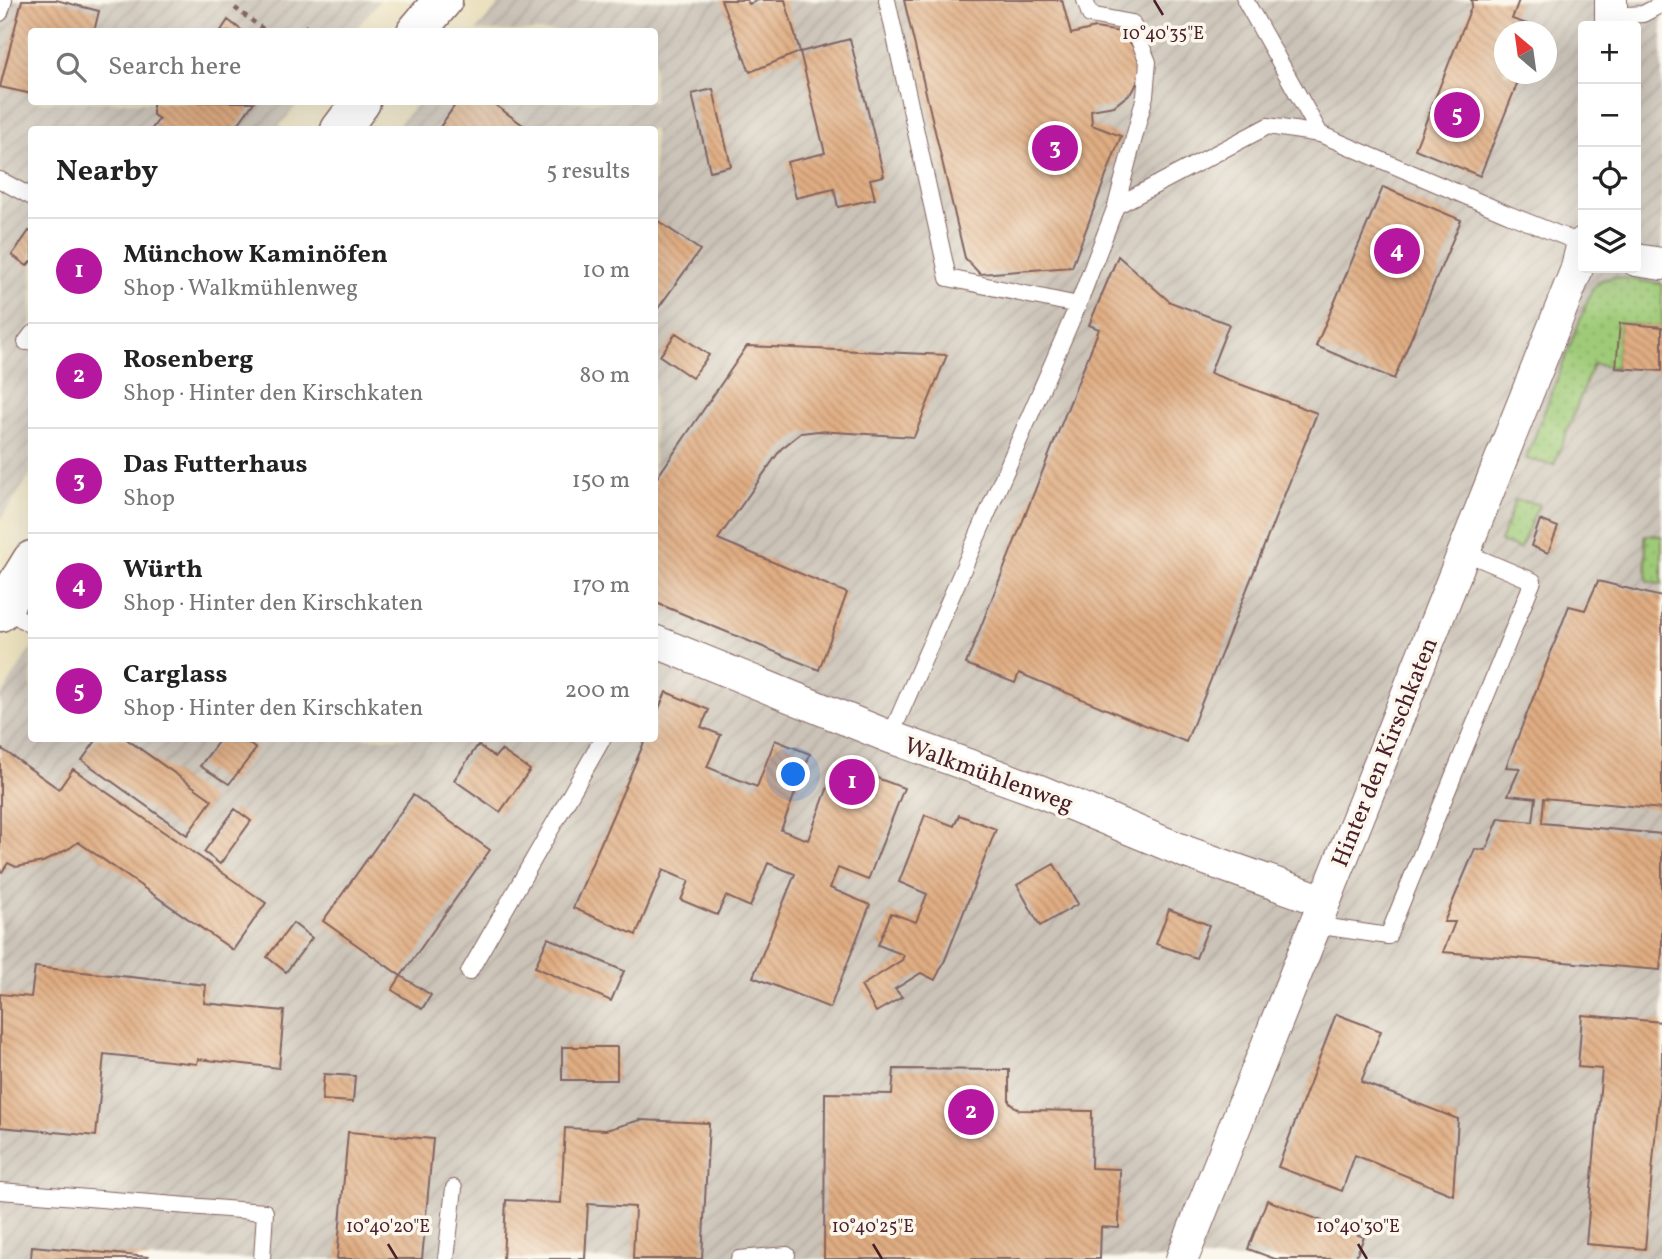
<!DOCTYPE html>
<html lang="en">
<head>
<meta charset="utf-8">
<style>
	:root { --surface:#fff; --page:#f2f2f2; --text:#222; --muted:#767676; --line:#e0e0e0; --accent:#b5179e }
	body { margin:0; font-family:Vollkorn,serif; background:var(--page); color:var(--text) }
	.controls { position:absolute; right:21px; top:21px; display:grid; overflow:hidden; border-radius:7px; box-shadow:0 7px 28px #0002 }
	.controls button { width:63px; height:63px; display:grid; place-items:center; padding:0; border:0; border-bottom:2px solid var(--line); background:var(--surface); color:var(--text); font:35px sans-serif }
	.compass { position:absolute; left:1494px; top:21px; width:63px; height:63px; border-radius:50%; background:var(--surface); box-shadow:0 7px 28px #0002; rotate:331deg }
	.you { position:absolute; left:794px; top:775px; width:24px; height:24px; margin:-18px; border:5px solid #fff; border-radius:50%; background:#1a73e8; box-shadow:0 0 0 10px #1a73e833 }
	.badge { display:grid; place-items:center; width:46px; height:46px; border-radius:50%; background:var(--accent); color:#fff; font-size:23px; font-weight:700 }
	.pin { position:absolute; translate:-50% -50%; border:4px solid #fff; box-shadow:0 2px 7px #0006 }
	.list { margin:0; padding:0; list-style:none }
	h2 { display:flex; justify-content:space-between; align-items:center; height:91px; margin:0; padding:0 28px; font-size:30px }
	h2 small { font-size:23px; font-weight:400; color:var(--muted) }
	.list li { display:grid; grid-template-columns:46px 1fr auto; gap:21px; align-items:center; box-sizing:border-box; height:105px; padding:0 28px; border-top:2px solid var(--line) }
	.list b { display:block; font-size:26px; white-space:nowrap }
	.list p { margin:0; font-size:23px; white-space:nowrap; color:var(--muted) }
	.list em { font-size:23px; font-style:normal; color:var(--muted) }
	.icon { flex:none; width:38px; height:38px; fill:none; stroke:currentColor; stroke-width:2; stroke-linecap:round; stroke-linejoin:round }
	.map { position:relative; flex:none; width:1662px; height:1259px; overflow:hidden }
	.search { position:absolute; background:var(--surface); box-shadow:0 7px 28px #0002; left:28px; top:28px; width:630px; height:77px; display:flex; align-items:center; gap:18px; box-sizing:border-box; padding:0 24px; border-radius:7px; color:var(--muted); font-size:26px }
	.panel { position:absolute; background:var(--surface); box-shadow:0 7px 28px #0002; left:28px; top:126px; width:630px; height:616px; border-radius:7px }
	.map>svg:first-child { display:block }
	.industrial { fill:url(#industrial-furrows); fill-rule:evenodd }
	.grass { fill:url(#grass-dots); stroke:#747552; stroke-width:2 }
	.building { fill:url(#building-back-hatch) }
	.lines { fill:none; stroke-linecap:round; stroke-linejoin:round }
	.service-casing { stroke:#82635f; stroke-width:18 }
	.minor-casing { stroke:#82635f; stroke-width:34 }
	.secondary-casing { stroke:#82635f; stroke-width:41 }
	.path { stroke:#82635f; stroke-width:4.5; stroke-dasharray:5 5; stroke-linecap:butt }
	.service { stroke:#fff; stroke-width:16 }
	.minor { stroke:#fff; stroke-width:32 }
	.secondary { stroke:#fff; stroke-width:38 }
	.ticks { fill:none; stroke:#4a1f2b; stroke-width:2.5 }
	.labels { text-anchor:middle; stroke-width:7; stroke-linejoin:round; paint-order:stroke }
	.street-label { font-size:24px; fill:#4a1f2b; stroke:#fbf7ec }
	.ticks-label { font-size:18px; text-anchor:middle; fill:#4a1f2b; stroke:#fbf7ec; stroke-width:7; stroke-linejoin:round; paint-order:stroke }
</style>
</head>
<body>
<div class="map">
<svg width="1662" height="1259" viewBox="0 0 1662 1259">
	<defs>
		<pattern id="industrial-furrows" width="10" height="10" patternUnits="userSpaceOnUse" patternTransform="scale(1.75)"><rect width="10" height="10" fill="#cbc3b8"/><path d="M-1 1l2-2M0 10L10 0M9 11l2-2" fill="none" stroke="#b0a79e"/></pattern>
		<pattern id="grass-dots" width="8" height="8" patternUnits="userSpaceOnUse" patternTransform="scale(1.75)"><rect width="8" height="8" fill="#9fcb78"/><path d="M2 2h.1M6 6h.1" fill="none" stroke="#8aae68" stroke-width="1.8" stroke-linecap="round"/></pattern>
		<pattern id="building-back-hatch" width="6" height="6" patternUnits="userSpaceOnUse" patternTransform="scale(1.75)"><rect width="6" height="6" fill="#e0ad82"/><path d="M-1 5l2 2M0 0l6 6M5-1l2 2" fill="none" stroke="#b88c6b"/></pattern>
	</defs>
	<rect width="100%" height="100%" fill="#fbf7ec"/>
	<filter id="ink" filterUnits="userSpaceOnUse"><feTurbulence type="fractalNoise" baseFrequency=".0143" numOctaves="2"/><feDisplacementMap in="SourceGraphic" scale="14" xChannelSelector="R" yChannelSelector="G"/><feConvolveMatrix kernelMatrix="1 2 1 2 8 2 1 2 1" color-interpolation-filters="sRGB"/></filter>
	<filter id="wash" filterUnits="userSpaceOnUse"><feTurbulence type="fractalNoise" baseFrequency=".00686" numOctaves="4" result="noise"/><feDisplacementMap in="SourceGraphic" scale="28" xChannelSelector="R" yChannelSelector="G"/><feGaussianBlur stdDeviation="1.57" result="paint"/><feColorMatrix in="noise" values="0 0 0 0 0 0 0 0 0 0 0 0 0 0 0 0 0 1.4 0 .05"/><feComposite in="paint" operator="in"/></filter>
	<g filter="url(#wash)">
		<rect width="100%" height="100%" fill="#ebe1bf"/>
		<path class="industrial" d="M0 0H380L354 31 32 32V102H299L277 129 32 130 31 473 0 521Z
			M502 0H1662V1259H0V698L31 648 32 738H654V130L395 129 418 102H654V32L476 31ZM1583 26H1636V268H1583ZM1504 32H1546V74H1504Z"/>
		<path class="grass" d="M1616 277 1662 284V327L1620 323 1616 368 1593 364 1554 465 1526 459 1592 289 1601 280Z
			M1515 500 1539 504 1520 549 1500 542Z
			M1645 535 1662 536V585L1647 581Z"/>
		<g id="blocks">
			<path class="building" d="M22 0H56L99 11 94 32H32V94L0 87Z
				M721 0H747L749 4 759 0H785L800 52 750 72Z
				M904 0H1062L1071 34 1095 28 1121 32 1132 45 1141 61 1140 77 1133 91 1114 106 1091 110 1092 125 1121 136 1072 267 980 274 965 258Z
				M1471 0H1519L1512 19 1539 28 1538 32H1504V74H1521L1480 176 1415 149 1472 5Z
				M228 20 244 32H220Z
				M850 39 884 176 870 179 875 199 838 207 834 189 796 198 787 162 825 153 800 52Z
				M713 89 731 166 710 171 692 94Z
				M155 102H254L234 130H151L159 119 153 115V104Z
				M457 102H491L530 130H438Z
				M1383 187 1461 220 1394 379 1316 346Z
				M654 218 700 250 654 314Z
				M29 231 32 232V260L27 266 12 255Z
				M1118 256 1170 302 1229 324 1210 373 1317 413 1186 742 1019 673 1015 683 966 664 1099 329 1089 325Z
				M1620 323 1662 327V371L1616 368Z
				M676 333 709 355 692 378 660 356Z
				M747 346 947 355 914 437 818 431 801 433 781 449 718 539 847 593 819 670 654 602V482Z
				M1540 520 1558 527 1548 553 1531 546Z
				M1598 581 1662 597V809L1544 798 1542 823 1662 834V952L1660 970 1443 952 1455 922H1444L1475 849 1486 850 1499 818 1533 822 1536 798 1508 795 1520 768 1506 767 1569 606 1585 610Z
				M666 692 709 710 701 727 721 735 707 767 757 787 775 740 810 754 781 830 808 840 837 763 904 788 868 880 838 868 830 888 870 905 830 1008 753 977 795 874 768 863 750 907 726 896 717 915 681 900 689 881 663 870 636 935 573 908 646 738H654V720Z
				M98 738H125L212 800 187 835 82 760Z
				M221 738H241L256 749 229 784 200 766Z
				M478 745 495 757 501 750 530 770 500 812 454 780Z
				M2 749 59 789 73 769 266 903 233 950 78 842 70 848 43 862 16 867 8 863 2 872 0 871V752Z
				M413 795 490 850 401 976 323 921Z
				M235 809 251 821 220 864 204 852Z
				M925 815 954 826 959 815 996 829 945 960 935 980 921 973 895 989 902 997 876 1012 861 986 902 960 904 955 878 945 891 913 916 922 927 894 899 882Z
				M1054 864 1078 904 1040 926 1017 885Z
				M1169 909 1209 925 1196 958 1156 944Z
				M293 923 312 938 286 972 267 957Z
				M548 938 624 971 611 1001 535 967Z
				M35 967 206 985 204 1003 284 1011 279 1068 198 1059 197 1064 104 1054 96 1136 0 1127V994L31 997Z
				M401 976 431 995 422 1009 392 990Z
				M1336 1014 1381 1031 1361 1082 1458 1119 1453 1195 1355 1155 1342 1191 1278 1167Z
				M1582 1015 1662 1022V1063L1645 1249 1586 1244 1602 1069 1578 1067Z
				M562 1047H617V1080H562Z
				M894 1069 1009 1070V1102L1019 1110 1092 1111 1091 1168 1120 1169 1119 1228 1101 1227 1100 1259H824L825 1093 892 1094Z
				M324 1074 355 1076 353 1102 322 1100Z
				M640 1120 709 1123 702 1259H633L635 1207 588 1204 585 1259H503L506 1200 561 1203 565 1128 606 1130Z
				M348 1132 433 1139 422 1259H337Z
				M1267 1200 1364 1237 1355 1259H1275L1248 1249Z
				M32 1246 148 1257V1259H31Z"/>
		</g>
	</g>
	<g filter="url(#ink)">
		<use href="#blocks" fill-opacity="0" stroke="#82635f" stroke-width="2"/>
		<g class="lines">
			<defs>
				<path id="service" d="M887 0 948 278 1078 305
					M1085 0 1090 15 1132 23 1148 62 1145 96 1116 206
					M1245 0 1320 134
					M0 13 4 0
					M1612 16 1643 14 1662 4
					M0 180 32 197
					M26 342 32 334
					M3 607 32 626
					M890 737 1078 305 1116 206 1268 126 1320 134 1510 215 1583 244
					M1315 925 1388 936 1533 581 1464 552
					M469 972 603 738
					M0 1191 265 1212 262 1259
					M446 1259 454 1188
					M739 1259 787 1255"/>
				<path id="minor" d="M1611 0V26
					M1636 260 1662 264
					M654 641 890 737 1037 790 1186 852 1324 901
					M1182 1259 1576 271 1583 243"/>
				<path id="secondary" d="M416 32 443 0
					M340 130 361 102
					M0 612 32 560"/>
			</defs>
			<use href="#service" class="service-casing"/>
			<use href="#minor" class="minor-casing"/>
			<use href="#secondary" class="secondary-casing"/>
			<path class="path" d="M235 8 267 32
				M298 32 303 25 312 32"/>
			<use href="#service" class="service"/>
			<use href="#minor" class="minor"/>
			<use href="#secondary" class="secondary"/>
		</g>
	</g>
	<path class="ticks" d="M1154 0 1163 15M388 1244 397 1259M873 1244 882 1259M1358 1244 1367 1259"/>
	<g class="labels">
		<g class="street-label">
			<text transform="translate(1384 752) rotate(-68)" y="8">Hinter den Kirschkaten</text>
			<text transform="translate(989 774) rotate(20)" y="8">Walkmühlenweg</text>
		</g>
	</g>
	<g class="ticks-label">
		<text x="1163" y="39">10°40'35"E</text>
		<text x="388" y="1232">10°40'20"E</text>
		<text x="873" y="1232">10°40'25"E</text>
		<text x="1358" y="1232">10°40'30"E</text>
	</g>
</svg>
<div class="controls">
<button>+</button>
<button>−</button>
<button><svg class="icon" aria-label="locate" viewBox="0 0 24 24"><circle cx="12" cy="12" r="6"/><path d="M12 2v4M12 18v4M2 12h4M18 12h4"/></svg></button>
<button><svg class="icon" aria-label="layers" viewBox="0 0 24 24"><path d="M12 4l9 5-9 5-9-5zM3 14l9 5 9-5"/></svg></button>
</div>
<svg class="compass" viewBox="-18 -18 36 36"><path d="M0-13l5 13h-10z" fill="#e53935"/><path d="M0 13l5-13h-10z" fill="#767676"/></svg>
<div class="you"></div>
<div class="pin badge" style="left:852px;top:782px">1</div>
<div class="pin badge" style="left:971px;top:1112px">2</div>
<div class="pin badge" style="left:1055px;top:148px">3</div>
<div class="pin badge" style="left:1397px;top:251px">4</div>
<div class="pin badge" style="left:1457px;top:115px">5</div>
<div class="search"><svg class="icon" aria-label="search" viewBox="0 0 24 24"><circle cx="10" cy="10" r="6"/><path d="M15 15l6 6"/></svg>Search here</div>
<section class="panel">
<h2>Nearby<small>5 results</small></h2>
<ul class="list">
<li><span class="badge">1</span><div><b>Münchow Kaminöfen</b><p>Shop · Walkmühlenweg</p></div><em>10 m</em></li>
<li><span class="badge">2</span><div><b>Rosenberg</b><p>Shop · Hinter den Kirschkaten</p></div><em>80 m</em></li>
<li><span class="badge">3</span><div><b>Das Futterhaus</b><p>Shop</p></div><em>150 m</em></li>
<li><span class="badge">4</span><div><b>Würth</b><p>Shop · Hinter den Kirschkaten</p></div><em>170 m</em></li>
<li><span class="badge">5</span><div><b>Carglass</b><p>Shop · Hinter den Kirschkaten</p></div><em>200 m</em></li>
</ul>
</section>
</div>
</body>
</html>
